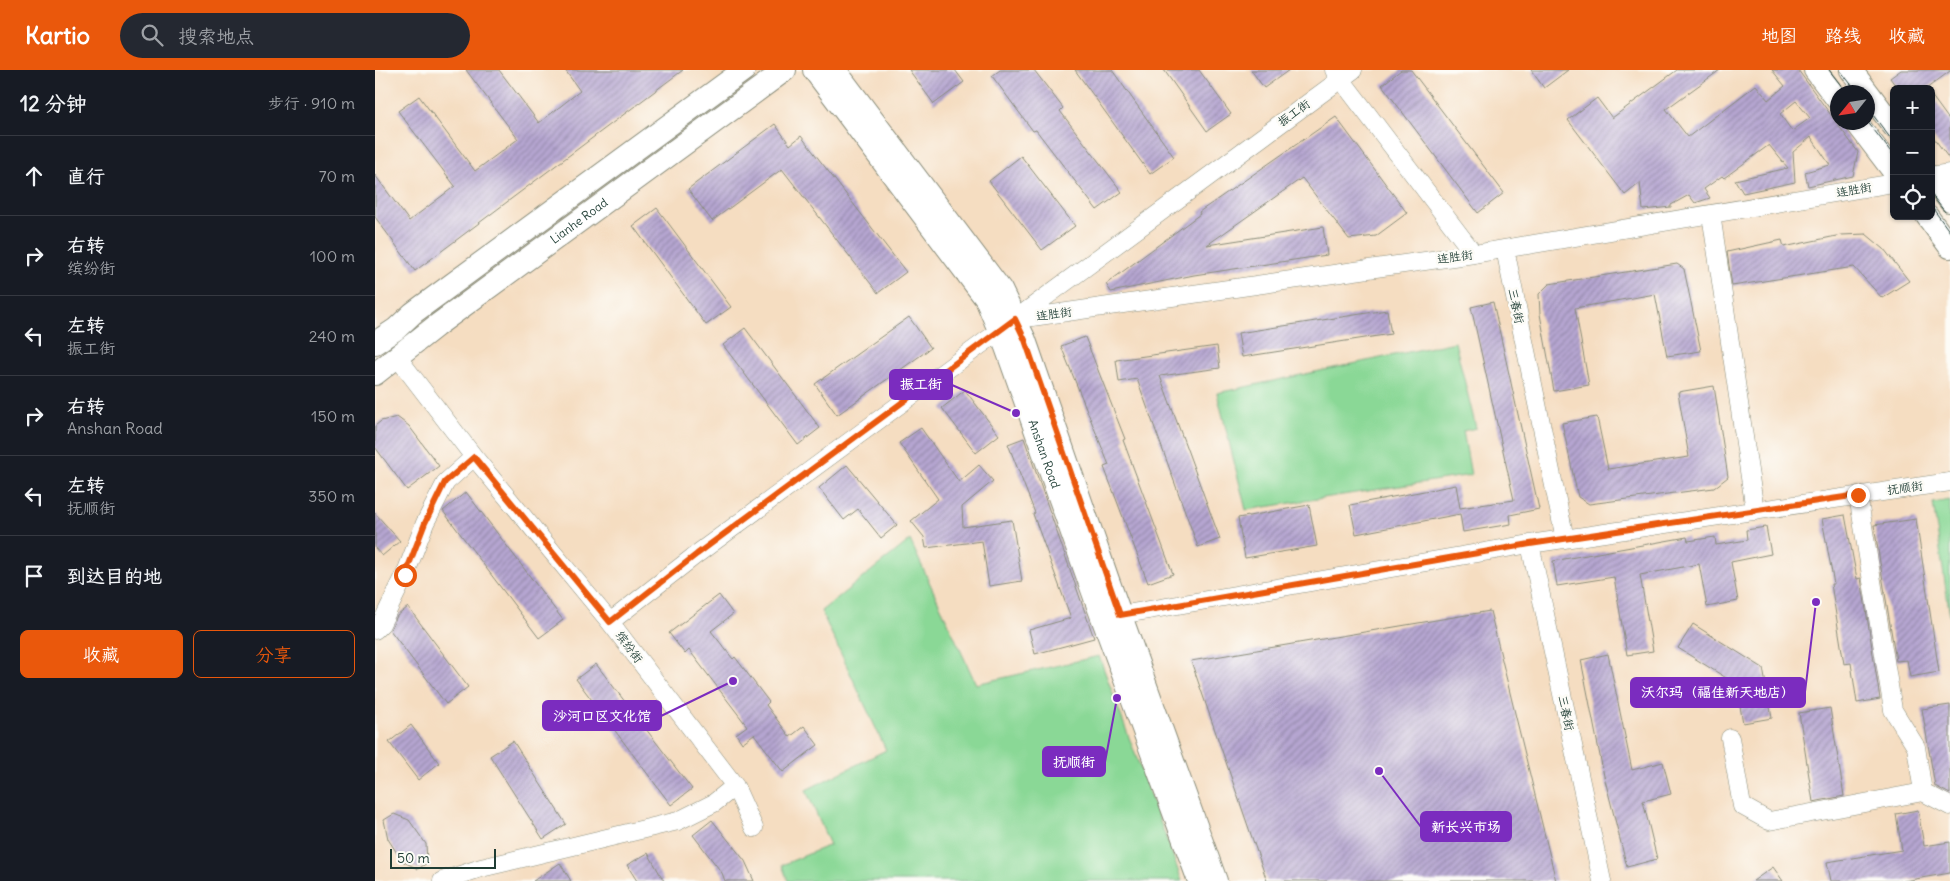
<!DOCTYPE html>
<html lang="zh">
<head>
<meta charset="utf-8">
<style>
	:root { --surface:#171b24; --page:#242831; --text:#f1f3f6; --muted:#9ea1a6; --line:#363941; --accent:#ea580c }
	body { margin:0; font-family:Delius,"LXGW WenKai TC",sans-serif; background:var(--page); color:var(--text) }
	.controls { position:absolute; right:15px; top:15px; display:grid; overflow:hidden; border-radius:8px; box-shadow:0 1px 4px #0004 }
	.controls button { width:45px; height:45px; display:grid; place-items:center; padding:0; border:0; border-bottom:1px solid var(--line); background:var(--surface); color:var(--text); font:25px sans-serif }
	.compass { position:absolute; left:1455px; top:15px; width:45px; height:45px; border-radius:50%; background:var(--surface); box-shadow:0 1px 4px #0004; rotate:240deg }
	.scale { position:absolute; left:15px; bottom:12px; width:106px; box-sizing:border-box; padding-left:5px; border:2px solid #1f3d34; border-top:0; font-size:14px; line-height:18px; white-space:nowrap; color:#1f3d34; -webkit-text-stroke:4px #fdfcf7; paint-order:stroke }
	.stop { position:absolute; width:15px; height:15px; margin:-11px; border:4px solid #ea580c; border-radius:50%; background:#fff }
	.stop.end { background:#ea580c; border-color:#fff; box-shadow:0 1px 5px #0008 }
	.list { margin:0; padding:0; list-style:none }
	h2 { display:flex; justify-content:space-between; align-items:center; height:65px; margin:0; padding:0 20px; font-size:21px }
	h2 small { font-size:16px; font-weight:400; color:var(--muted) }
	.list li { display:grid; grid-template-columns:32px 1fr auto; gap:15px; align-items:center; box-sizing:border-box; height:80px; padding:0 20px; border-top:1px solid var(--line) }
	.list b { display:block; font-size:19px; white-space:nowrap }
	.list p { margin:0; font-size:16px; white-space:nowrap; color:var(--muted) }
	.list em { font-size:16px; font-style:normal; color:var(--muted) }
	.actions { display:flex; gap:10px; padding:15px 20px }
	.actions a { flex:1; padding:11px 0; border:1px solid var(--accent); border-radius:8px; text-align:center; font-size:18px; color:var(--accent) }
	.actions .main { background:var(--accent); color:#fff }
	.icon { flex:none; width:28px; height:28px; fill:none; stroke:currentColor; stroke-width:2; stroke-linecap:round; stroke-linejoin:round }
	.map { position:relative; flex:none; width:1575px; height:811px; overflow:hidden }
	header { display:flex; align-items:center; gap:30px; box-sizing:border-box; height:70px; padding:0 25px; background:var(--accent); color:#fff }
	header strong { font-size:24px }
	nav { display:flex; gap:28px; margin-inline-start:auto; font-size:18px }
	.search { width:350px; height:45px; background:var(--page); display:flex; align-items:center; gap:12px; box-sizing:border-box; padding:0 18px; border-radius:28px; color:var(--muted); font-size:19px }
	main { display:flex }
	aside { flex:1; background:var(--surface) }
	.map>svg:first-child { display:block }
	.grass { fill:#8ad896; stroke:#548a65 }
	.building { fill:url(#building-hatch); fill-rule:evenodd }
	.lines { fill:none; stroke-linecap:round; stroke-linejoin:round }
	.minor-casing { stroke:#8a8d7a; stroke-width:19 }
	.major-casing { stroke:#8a8d7a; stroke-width:24 }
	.minor { stroke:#fff; stroke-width:18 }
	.major { stroke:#fff; stroke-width:22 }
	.tram { stroke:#1f3d34; stroke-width:1 }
	.route { stroke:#ea580c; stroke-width:6 }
	.labels { text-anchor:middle; stroke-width:5; stroke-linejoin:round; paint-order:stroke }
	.street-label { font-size:12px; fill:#1f3d34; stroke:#fdfcf7 }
	.leader { fill:none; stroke:#7b2cbf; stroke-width:2 }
	.callout-dot { fill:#7b2cbf; stroke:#fdfcf7; stroke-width:2 }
	.callout { fill:#7b2cbf; stroke:#7b2cbf; stroke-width:2 }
	.callout-label { font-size:14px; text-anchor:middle; font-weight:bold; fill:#fff }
</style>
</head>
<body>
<header>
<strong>Kartio</strong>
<div class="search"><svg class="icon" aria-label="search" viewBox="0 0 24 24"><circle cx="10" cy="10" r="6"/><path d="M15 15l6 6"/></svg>搜索地点</div>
<nav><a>地图</a><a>路线</a><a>收藏</a></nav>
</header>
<main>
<aside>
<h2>12 分钟<small>步行 · 910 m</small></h2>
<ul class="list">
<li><svg class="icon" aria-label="ahead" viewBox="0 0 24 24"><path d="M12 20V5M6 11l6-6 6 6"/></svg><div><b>直行</b></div><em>70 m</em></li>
<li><svg class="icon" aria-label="right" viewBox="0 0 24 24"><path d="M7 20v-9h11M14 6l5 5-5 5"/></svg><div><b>右转</b><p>缤纷街</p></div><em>100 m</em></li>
<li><svg class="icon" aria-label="left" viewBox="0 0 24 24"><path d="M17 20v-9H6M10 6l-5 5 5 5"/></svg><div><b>左转</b><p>振工街</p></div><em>240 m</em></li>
<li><svg class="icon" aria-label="right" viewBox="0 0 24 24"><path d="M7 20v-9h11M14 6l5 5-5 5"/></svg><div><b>右转</b><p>Anshan Road</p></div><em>150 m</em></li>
<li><svg class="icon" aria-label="left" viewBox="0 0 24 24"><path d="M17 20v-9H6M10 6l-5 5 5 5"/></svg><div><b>左转</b><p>抚顺街</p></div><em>350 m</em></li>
<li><svg class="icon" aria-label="arrive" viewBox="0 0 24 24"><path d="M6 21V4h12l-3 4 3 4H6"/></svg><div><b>到达目的地</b></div></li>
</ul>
<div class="actions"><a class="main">收藏</a><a>分享</a></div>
</aside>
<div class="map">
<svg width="1575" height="811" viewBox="0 0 1575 811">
	<defs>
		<pattern id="building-hatch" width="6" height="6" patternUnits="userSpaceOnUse" patternTransform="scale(1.25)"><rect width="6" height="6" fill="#b6a6d1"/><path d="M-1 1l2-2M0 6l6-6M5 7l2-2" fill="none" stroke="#9388aa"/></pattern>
	</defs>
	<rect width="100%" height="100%" fill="#fdfcf7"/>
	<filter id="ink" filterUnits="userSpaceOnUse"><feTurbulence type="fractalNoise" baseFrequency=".02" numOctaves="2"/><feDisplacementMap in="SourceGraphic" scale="10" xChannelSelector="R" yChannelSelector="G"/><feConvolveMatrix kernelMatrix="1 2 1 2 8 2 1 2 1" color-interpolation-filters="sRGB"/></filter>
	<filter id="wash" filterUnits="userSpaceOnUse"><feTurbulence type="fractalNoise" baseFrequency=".0096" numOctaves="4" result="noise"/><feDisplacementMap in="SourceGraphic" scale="20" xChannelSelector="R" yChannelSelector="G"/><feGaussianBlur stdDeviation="1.12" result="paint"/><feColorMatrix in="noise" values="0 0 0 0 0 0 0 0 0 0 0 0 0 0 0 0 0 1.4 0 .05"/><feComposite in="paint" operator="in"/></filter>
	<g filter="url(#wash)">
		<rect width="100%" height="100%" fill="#f5ddc1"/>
		<path class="grass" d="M1080 272 1101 358 1088 361 1096 405 871 440 842 323Z
			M1575 430V546L1558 433Z
			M535 470 601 614 724 586 807 811H413L407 795 455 775 431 720 511 680 446 541Z"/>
		<g id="blocks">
			<path class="building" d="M91 0H124L164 53 205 21 190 0H308L40 201 0 147V105L34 151 80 116 23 41 44 26 100 101 143 69Z
				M534 0H580L589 12 559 34Z
				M625 0H659L688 38 685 41 747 122 722 140 661 60 658 61 617 6Z
				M700 0H737L799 87 775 104Z
				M789 0H824L856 44 832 61Z
				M876 0H914L889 18Z
				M1026 0H1036L1129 123 1103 143 1007 15Z
				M1156 0H1193L1169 18Z
				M1302 0H1345L1291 39 1313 67 1381 15 1393 30 1410 16 1397 0H1423L1483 82 1478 106 1433 116 1430 102 1455 95 1436 67 1418 82 1420 112 1368 123 1360 110 1413 98 1394 75 1349 108 1347 106 1329 119 1335 128 1320 133 1314 125 1296 135V137L1268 140 1265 113 1250 125 1193 50 1222 28 1237 48ZM1421 31 1435 48 1417 61 1405 44Z
				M1526 0H1575V1L1551 19H1523L1515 8Z
				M1556 25 1575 51V90L1556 64Z
				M961 47 1032 143 1001 166 974 169 927 108 832 175 948 157 952 185 819 205 736 222 731 214 825 144 824 142Z
				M400 54 415 75 426 66 531 202 503 223 407 99 337 151 313 119Z
				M646 86 700 156 667 180 614 111Z
				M282 138 356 237 331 255 258 156Z
				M1491 164 1509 179 1534 211 1507 228 1479 197 1357 216 1352 182 1407 170 1409 177 1466 165Z
				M1302 194 1309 199 1326 281 1292 286 1280 224 1200 238 1214 315 1179 321 1165 244 1164 224 1174 214Z
				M1118 232 1164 439 1135 445 1136 454 1088 462 1085 444 981 464 975 435 1081 415 1085 438 1139 430 1096 237Z
				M1012 240 1016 264 867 287 863 263Z
				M534 247 556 278 462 345 440 314Z
				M370 258 445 358 423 375 348 275Z
				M710 267 750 369 748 370 798 504 773 513 729 397 734 395 686 276Z
				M842 276 845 298 785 306 845 469 823 477 762 309 744 312 741 290Z
				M1339 316 1353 407 1339 418 1214 434 1203 427 1187 353 1222 347 1233 399 1314 387 1303 322Z
				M590 320 624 365 601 383 567 338Z
				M22 347 34 356 64 396 32 420 0 377V356L6 351Z
				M546 358 584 412 604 395 618 411 587 437 588 457 637 450 647 511 614 516 607 471 551 478 549 467 536 451 563 429 524 373Z
				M649 368 719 568 660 584 654 560 696 548 658 444 660 443 633 374Z
				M472 395 522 455 506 468 483 439 469 450 444 418Z
				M91 422 188 550 164 568 68 441Z
				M934 435 942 476 870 488 863 448Z
				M0 443 25 471 7 486 0 478Z
				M1470 445 1482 509 1486 508 1505 629 1482 633 1476 593 1469 594 1456 514H1459L1447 449Z
				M1541 449 1564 602 1535 607 1532 590 1521 591 1499 455Z
				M1391 457 1396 484 1356 492 1363 531 1332 537 1324 494 1265 505 1278 581 1252 585 1239 507 1182 516 1178 491 1312 467 1313 471 1340 467 1341 475 1372 470 1371 460Z
				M344 525 358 544 336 561 358 589 360 587 394 632 391 635 415 667 429 656 443 675 408 702 379 664 367 673 361 664 372 656 314 580 310 584 294 563Z
				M33 537 93 617 71 634 15 560 22 546Z
				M1115 541 1181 811H892L816 591Z
				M1318 554 1388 598 1397 648 1368 653 1361 614 1303 578Z
				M1233 584 1257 700 1288 692 1296 724 1268 731 1282 789 1252 797 1229 706 1206 590Z
				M221 594 317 719 296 735 201 609Z
				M1575 635V724L1560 716 1547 639Z
				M1455 638 1469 726 1438 732 1424 643Z
				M36 655 64 693 43 710 14 672Z
				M138 671 191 754 168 769 115 686Z
				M1543 740 1549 776 1575 772V803L1529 811H1456L1452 792 1527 780 1521 744Z
				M19 744 34 750 51 774 52 793 43 799 27 791 13 769 9 750Z
				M337 750 370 791 379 811H350L347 803 318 765Z
				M273 783 289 811H262L252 795Z
				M185 793 196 811H158Z
				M1398 797 1408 811H1378Z"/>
		</g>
	</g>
	<g filter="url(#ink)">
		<use href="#blocks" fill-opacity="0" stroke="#8a8d7a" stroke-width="1"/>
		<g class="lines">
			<defs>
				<path id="minor" d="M959 0 1099 184
					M1556 106 1575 103
					M1336 144 1380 441
					M1130 179 1190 469
					M643 249 1099 184 1519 113
					M23 288 99 387 235 552 360 716 379 758
					M1483 425 1518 640 1541 677 1548 722 1575 736
					M1155 474 1227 811
					M745 545 1155 474 1575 412
					M235 552 322 484 978 0
					M0 560 6 554 30 505 50 453 71 412 99 387
					M1355 668 1367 736 1394 751 1548 722
					M67 811 106 798 303 751 339 733 360 716"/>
				<g id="major">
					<path id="s1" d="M439 0 611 229 631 277 724 539 824 811"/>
					<path d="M460 0 626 220 650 270 733 510 841 811"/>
					<path d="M1440 0 1462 29"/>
					<path d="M1476 0 1519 57"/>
					<path d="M1481 52 1519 102"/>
					<path d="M1556 107 1575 131"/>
					<path d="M1552 146 1575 177"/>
					<path d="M0 273 21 259 38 243 369 0"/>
					<path id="s2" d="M0 304 61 256 410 0"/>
				</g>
			</defs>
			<use href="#minor" class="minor-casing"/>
			<use href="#major" class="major-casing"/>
			<use href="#minor" class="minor"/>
			<use href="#major" class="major"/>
			<path class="tram" d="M1454 0 1471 22
				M1465 0 1482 22
				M1492 37 1519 73
				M1492 51 1519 86
				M1556 124 1570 142
				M1556 136 1575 162"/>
		</g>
	</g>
	<g class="lines" filter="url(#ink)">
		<path class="route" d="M30 505 50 453 70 412 99 387 235 552 322 484 640 249 650 270 745 545 1155 474 1483 425"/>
	</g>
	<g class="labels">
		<g class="street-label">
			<text transform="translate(919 43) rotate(-36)" y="4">振工街</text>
			<text transform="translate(1479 120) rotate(-10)" y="4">连胜街</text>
			<text dy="4" stroke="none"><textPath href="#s2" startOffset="255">Lianhe Road</textPath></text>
			<text transform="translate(1080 187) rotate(-8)" y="4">连胜街</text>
			<text transform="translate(1141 236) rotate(78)" y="4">三春街</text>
			<text transform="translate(679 244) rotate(-8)" y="4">连胜街</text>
			<text dy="4" stroke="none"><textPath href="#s1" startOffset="452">Anshan Road</textPath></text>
			<text transform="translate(1530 418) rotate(-8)" y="4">抚顺街</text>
			<text transform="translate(254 577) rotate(53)" y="4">缤纷街</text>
			<text transform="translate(1191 643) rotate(78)" y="4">三春街</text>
		</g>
	</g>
	<path class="leader" d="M641 343L577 315M1441 532L1430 622M358 611L286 646M742 628L730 692M1004 701L1046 757"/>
	<g class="callout-dot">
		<circle cx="641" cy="343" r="5"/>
		<circle cx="1441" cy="532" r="5"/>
		<circle cx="358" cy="611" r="5"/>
		<circle cx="742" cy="628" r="5"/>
		<circle cx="1004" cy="701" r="5"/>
	</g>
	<g class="callout">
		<rect x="515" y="300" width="62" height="29" rx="5"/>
		<rect x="1256" y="608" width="174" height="29" rx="5"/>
		<rect x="168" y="631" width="118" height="29" rx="5"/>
		<rect x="668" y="677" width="62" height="29" rx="5"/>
		<rect x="1046" y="742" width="90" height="29" rx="5"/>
	</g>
	<g class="callout-label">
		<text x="546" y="319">振工街</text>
		<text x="1343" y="627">沃尔玛（福佳新天地店）</text>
		<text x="227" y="651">沙河口区文化馆</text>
		<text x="699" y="697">抚顺街</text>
		<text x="1091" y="762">新长兴市场</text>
	</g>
</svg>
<div class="controls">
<button>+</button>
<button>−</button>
<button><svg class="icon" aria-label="locate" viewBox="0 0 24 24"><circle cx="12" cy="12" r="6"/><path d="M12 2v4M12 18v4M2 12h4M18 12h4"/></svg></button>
</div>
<svg class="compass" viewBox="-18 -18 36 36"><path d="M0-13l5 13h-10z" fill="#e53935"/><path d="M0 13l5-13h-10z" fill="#9ea1a6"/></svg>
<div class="scale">50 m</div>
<div class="stop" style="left:30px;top:505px"></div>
<div class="stop end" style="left:1483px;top:425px"></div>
</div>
</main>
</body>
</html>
